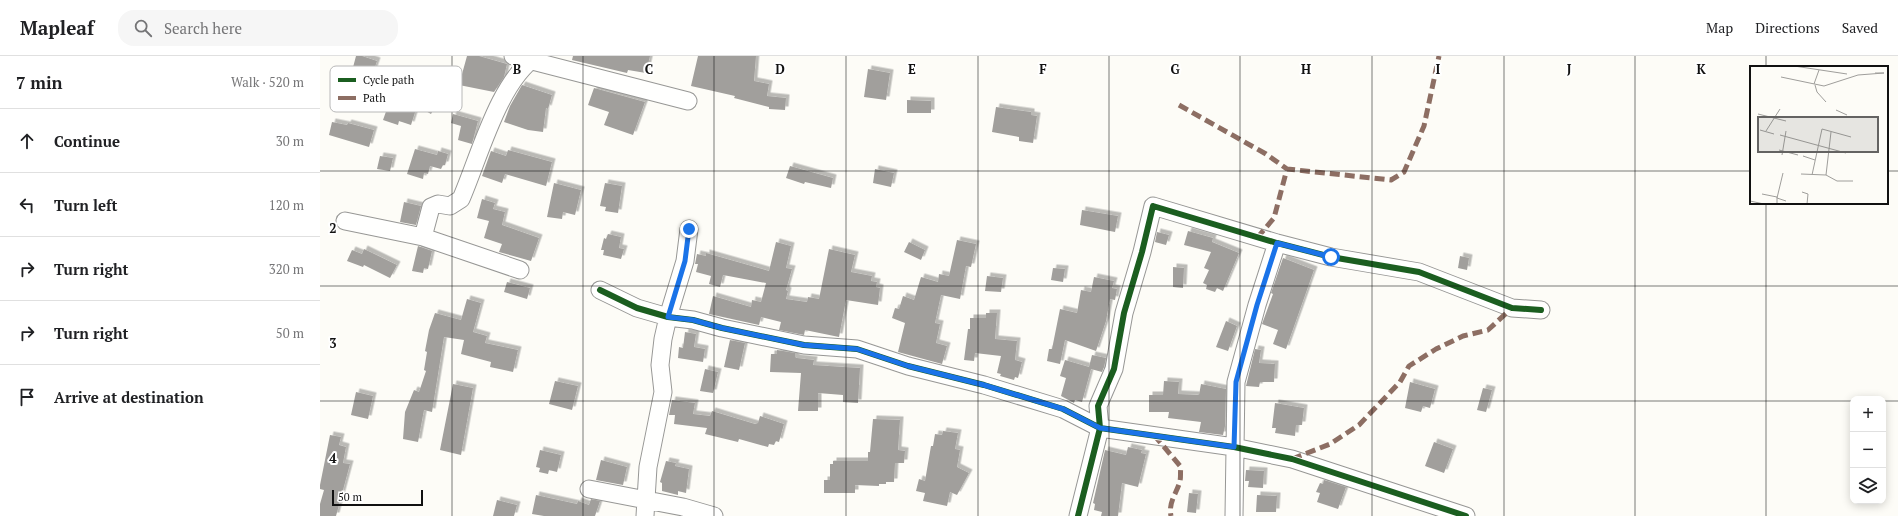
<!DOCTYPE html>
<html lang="en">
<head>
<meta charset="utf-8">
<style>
	:root { --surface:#fff; --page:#f6f6f6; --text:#202124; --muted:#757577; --line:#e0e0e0 }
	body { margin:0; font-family:"PT Serif",serif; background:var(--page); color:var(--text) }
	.controls { position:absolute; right:12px; bottom:12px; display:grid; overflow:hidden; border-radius:8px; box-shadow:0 2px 10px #0003 }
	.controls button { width:36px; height:36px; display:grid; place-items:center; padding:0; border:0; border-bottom:1px solid var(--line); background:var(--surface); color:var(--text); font:20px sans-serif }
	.scale { position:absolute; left:12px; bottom:10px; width:91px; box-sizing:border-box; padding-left:4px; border:2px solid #111; border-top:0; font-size:11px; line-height:14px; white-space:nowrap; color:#111; -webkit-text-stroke:3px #fff; paint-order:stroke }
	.stop { position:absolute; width:12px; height:12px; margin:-9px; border:3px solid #1a73e8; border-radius:50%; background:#fff }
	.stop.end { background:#1a73e8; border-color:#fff; box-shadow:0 1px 4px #0008 }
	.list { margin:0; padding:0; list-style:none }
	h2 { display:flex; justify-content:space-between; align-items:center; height:52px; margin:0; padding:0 16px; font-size:17px }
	h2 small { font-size:13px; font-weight:400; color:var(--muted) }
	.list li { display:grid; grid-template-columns:26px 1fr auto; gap:12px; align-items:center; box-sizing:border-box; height:64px; padding:0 16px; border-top:1px solid var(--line) }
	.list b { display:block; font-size:15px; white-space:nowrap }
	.list em { font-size:13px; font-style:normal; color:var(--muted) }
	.icon { flex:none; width:22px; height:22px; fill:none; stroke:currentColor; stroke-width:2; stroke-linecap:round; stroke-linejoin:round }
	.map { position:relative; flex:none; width:1578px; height:460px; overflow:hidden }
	header { display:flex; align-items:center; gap:24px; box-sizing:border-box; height:56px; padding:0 20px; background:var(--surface); border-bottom:1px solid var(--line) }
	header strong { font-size:19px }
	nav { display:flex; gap:22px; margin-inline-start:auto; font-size:14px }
	.search { width:280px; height:36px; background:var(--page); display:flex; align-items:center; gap:10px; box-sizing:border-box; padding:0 14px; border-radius:16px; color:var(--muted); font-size:15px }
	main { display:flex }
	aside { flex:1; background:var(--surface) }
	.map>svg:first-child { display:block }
	.building { fill:#a19f9c; filter:url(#shadow) }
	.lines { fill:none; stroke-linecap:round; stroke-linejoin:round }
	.minor-casing { stroke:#979795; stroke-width:19 }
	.minor { stroke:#fffffe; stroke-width:17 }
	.quiet { stroke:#8d6e63; stroke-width:5; stroke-dasharray:10 5; stroke-linecap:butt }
	.cycleway-casing { stroke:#fff; stroke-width:8 }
	.cycleway { stroke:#1b5e20; stroke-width:6 }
	.route { stroke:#1a73e8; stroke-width:5 }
	.grid { fill:none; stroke:#111; stroke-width:1; stroke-opacity:0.55 }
	.inset-road { fill:none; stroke:#9f9e9b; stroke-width:1 }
	.view { fill:#646362; fill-opacity:0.15; stroke:#646362; stroke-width:2 }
	.inset-edge { fill:none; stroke:#111; stroke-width:2 }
	.key { fill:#fff; stroke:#b8b8b8; stroke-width:1 }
	.key-label { font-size:11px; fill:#111 }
	.grid-label { font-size:13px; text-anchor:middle; font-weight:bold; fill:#111; stroke:#fff; stroke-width:4; stroke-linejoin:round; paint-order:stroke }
</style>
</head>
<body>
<header>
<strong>Mapleaf</strong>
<div class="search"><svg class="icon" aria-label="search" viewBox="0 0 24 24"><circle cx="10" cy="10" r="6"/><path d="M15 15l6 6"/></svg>Search here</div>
<nav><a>Map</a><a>Directions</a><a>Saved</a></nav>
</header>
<main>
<aside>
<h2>7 min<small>Walk · 520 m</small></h2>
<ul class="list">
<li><svg class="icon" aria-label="ahead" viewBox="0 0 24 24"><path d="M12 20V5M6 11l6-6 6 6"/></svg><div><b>Continue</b></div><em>30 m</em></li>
<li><svg class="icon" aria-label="left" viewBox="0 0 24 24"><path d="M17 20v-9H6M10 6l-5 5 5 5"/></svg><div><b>Turn left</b></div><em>120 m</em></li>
<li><svg class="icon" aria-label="right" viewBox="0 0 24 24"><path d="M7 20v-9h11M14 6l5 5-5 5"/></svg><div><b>Turn right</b></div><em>320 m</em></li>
<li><svg class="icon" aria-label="right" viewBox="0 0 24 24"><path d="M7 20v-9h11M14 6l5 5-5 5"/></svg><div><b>Turn right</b></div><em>50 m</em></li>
<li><svg class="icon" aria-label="arrive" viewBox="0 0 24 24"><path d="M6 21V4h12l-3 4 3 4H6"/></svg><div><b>Arrive at destination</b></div></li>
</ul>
</aside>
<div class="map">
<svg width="1578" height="460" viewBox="0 0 1578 460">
	<defs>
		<filter id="shadow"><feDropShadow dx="3.5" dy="-3.5" stdDeviation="0" flood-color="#0004"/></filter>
	</defs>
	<rect width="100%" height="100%" fill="#fdfcf7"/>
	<path class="building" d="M36 0H42L57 5 52 20 42 16 37 36 27 34Z
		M147 0H159L187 8 184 21 174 36 139 29Z
		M253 0H330L326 17 308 14 307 17 252 4Z
		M378 0H436L434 25 449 28 447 40 466 42 465 54 449 53V51L414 42 415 40 371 30Z
		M548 13 570 17 566 44 544 41Z
		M202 29 232 39 228 53 226 52 223 76 208 74 184 66 190 50Z
		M274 32 325 46 313 79 284 69 289 56 268 49Z
		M74 33 79 34 117 47 111 58 97 50 91 69 79 65 78 69 63 64Z
		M587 44 611 45V57H587Z
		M676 51 711 56V59L717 60 713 87 699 85V81L672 76Z
		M133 58 158 65 152 88 138 84 141 70 131 67Z
		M12 66 27 69 28 67 54 74 49 91 9 79Z
		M95 93 117 99 118 95 128 98 125 109H123L121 113 110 110 108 118 104 117 103 123 87 118Z
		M188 94 232 106 226 130 185 118 182 127 162 120 171 95 186 100Z
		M60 100 73 102 70 115 57 113Z
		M470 110 513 122 511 132 485 126 484 128 466 122Z
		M555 113 574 117 571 131 553 127Z
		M234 127 261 134 255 159 243 156 242 163 227 161Z
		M285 127 302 130 298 157 285 155 286 151 280 150Z
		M162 143 175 147 173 153 185 156 182 169 219 182 211 205 179 196 182 188 164 182 169 165 157 162Z
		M84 146 101 150 96 169 80 166Z
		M762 154 798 160 795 176 760 169Z
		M868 175 893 182 892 186 919 197 903 235 897 232 895 236 886 233 887 229 883 227 889 214 884 212 891 196 864 189Z
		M837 176 849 179 846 189 835 186Z
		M288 178 301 181 299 192 304 193 301 203 283 199 284 194H281L284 182 286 183Z
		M637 184 656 188 651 211 646 210 640 243 621 239 615 267 620 268 616 287 627 290 622 308 578 296 585 267 572 262 575 252 579 253 583 240 594 244 601 221 618 226 619 218 629 220Z
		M456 186 471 190 466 212 472 213 466 234 468 235 466 243 487 246 488 241 499 243 509 193 535 199 531 216 552 220 551 225 557 226 556 231 560 232 558 249 526 244 519 281 485 274 484 279 459 274 461 266 441 261 439 269 389 258 393 240 431 251 432 244 441 246 446 227 403 219 400 231 389 228 391 220 376 216 378 208H375L377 198 386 200V197L449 215Z
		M589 186 605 194 601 204 584 196Z
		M98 190 112 195 108 213 104 212 103 217 92 215Z
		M44 193 77 209 70 222 44 209 43 211 27 205 32 194 42 198Z
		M1140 200 1149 202 1147 214 1138 212Z
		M963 202 994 214 966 293 953 288 958 274 942 268 953 238 951 237Z
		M853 211 864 212 863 232 853 231Z
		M733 212 745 213 743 226 731 224Z
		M667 220 683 222 681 236 665 235Z
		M774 221 794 225 792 232 797 233 795 244 790 243 786 265 776 295 745 284 740 308 727 305 729 293H732L740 253 757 257 761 234 771 236Z
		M187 226 210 232 207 243 184 236Z
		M147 243 161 247 153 276 167 280 165 287 198 294 193 316 170 311 171 306 141 298 144 284 124 281 112 356 104 354 98 386 83 383 85 356 94 334 99 336 106 315 104 314 107 296 105 295 109 274 115 257 141 264Z
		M666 257H677L675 283 697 285 695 304 702 306 698 322 695 321 694 324 680 320 681 318 677 317 681 300 655 297 654 305 644 304 648 273H650V262H666Z
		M906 265 917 270 908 295 896 291Z
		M365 276 376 278 374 291 385 293 383 306 358 302 359 291 363 292Z
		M410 284 425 287 419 314 404 311Z
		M935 293 941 294 939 307 955 308 954 326H940L939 331 926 330Z
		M457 294 475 297V301L477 302 494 304 493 309 540 312 538 347 523 346V339L498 337V355H478L481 317 450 316 451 298H457Z
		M772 299 786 302 784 311 782 316 771 313 762 346 755 344 754 347 741 340 746 322 740 320 745 304 769 311Z
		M385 313 398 316 393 337 380 335Z
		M235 325 258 330 252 354 229 348Z
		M844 325 859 326 858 338 879 339 881 328 906 333 905 370 903 379 879 376 881 366 848 362 849 356H829V339H843Z
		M1090 326 1115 333 1110 352 1103 350 1101 356 1085 352Z
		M133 328 153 332 141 399 120 394Z
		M1163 332 1172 334 1166 356 1157 354Z
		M36 336 53 340 48 363 31 359Z
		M352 344 375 347 373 358 390 360 392 355 435 368 438 367 440 360 464 368 459 386 456 385 454 389 449 388 448 391 419 383 418 386 385 378 387 372 354 368 355 359H349Z
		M955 347 984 352 982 369H976L975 380 955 377 956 372H952Z
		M553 363 580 364 578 394 585 395 584 407H575L574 426H566V428H559V430L535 429V437H504V424H510V408H513V405H548V396H550Z
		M623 375 638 377 635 393 640 394 637 411 649 417 637 439 630 436 627 450 603 445 605 437 596 435 599 423 605 425 611 390H613L615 378 622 379Z
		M10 379 21 381 19 389 26 391 23 407 30 408 16 460H0V448L4 434 0 433V429Z
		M1114 386 1133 393 1124 417 1105 410Z
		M808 391 822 394 821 397 826 398 818 431 802 427 798 460H781L782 456 774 454 775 448 773 447 785 394 806 399Z
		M220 394 241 399 237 416 229 414 228 418 219 416 220 412 216 411Z
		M281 404 307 411 303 429 276 424Z
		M346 405 356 407 355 410 369 413 366 437 358 435V439L342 435V427L340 426Z
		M926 414 944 415 943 432 928 431 929 425H925Z
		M1004 424 1026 431 1018 453 997 446 1000 437 996 436 1000 427 1003 428Z
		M869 437 878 438 876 457 867 456Z
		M216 439 257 448 258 445 269 449 271 443 280 445 275 460H224L212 458Z
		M937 439 957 440 956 456H936Z
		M177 444 197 449 194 460H173Z"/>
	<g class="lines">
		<defs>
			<path id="minor" d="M193 0 368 45
				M25 165 103 181 200 214
				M103 181 111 151 118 148 130 150 141 143C159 102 179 24 217 0
				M280 234 317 252 348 261 373 264 402 272 484 289 537 293 588 310 664 329 743 353 780 372 914 391 972 403 1146 460
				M269 433 363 451 394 460
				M325 460 328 411 343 336 340 309 343 283 348 261 365 205 369 173
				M758 460 780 372 778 350 794 313 804 257 822 196 833 150 957 187 1011 201 1099 216 1192 252 1221 254
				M914 460 916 326 937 249 957 187"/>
		</defs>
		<use href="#minor" class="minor-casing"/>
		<use href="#minor" class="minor"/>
		<path class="quiet" d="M859 49 946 98 967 113
			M937 182 954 162 967 113 1071 124 1084 116 1104 70 1119 0
			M834 379 861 411C860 416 861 421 860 425 857 437 848 446 851 460
			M972 403 1010 388 1039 369 1080 326 1089 310 1116 293 1143 280 1168 274 1192 252"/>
		<defs>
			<path id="cycleway" d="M280 234 317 252 348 261 373 264 402 272 484 289 537 293 588 310 664 329 743 353 780 372 914 391 972 403 1146 460
				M758 460 780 372 778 350 794 313 804 257 822 196 833 150 957 187 1011 201 1099 216 1192 252 1221 254"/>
		</defs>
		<use href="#cycleway" class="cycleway-casing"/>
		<use href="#cycleway" class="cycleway"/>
	</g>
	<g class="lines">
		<path class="route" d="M369 173 365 205 348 261 373 264 402 272 484 289 537 293 588 310 664 329 743 353 780 372 914 391 916 326 937 249 957 187 1011 201"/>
	</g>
	<path class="grid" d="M132 0V460M263 0V460M394 0V460M526 0V460M658 0V460M789 0V460M920 0V460M1052 0V460M1184 0V460M1315 0V460M1446 0V11M0 115H1431M1567 115H1578M1446 147V460M0 230H1578M0 345H1533M1563 345H1578"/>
	<g transform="translate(1430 10)">
		<rect width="138" height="138" fill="#fdfcf7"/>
		<path class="inset-road" d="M44 0 97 8M31 11 74 20 108 9 134 7H125M64 18 69 4M65 19 67 26 76 36M86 44 97 49M8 48 36 55M10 64 24 68M16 65 30 43M30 69 96 87M29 84 48 89M32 89 36 65M53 90 65 94M33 107 27 132 36 135M51 108 76 109 81 66M62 109 72 63 101 71M76 109 87 115H103M52 126 58 128 57 138M12 128 27 131V138M0 135 14 138"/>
		<path class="view" d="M8 51H128V86H8Z"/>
		<rect width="138" height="138" class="inset-edge"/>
	</g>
	<rect x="10" y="10" width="132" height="46" rx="6" class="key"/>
	<rect x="18" y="22" width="18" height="4" fill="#1b5e20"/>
	<rect x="18" y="40" width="18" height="4" fill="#8d6e63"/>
	<g class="key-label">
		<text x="43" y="28">Cycle path</text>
		<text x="43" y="46">Path</text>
	</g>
	<g class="grid-label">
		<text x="197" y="18">B</text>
		<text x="329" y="18">C</text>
		<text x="460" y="18">D</text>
		<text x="592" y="18">E</text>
		<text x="723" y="18">F</text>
		<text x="855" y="18">G</text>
		<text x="986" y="18">H</text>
		<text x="1118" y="18">I</text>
		<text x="1249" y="18">J</text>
		<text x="1381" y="18">K</text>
		<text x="13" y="177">2</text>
		<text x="13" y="292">3</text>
		<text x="13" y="407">4</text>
	</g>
</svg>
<div class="controls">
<button>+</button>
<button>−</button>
<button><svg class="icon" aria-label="layers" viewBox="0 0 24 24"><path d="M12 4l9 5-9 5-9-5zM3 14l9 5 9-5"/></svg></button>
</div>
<div class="scale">50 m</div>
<div class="stop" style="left:1011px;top:201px"></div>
<div class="stop end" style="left:369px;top:173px"></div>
</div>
</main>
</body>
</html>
